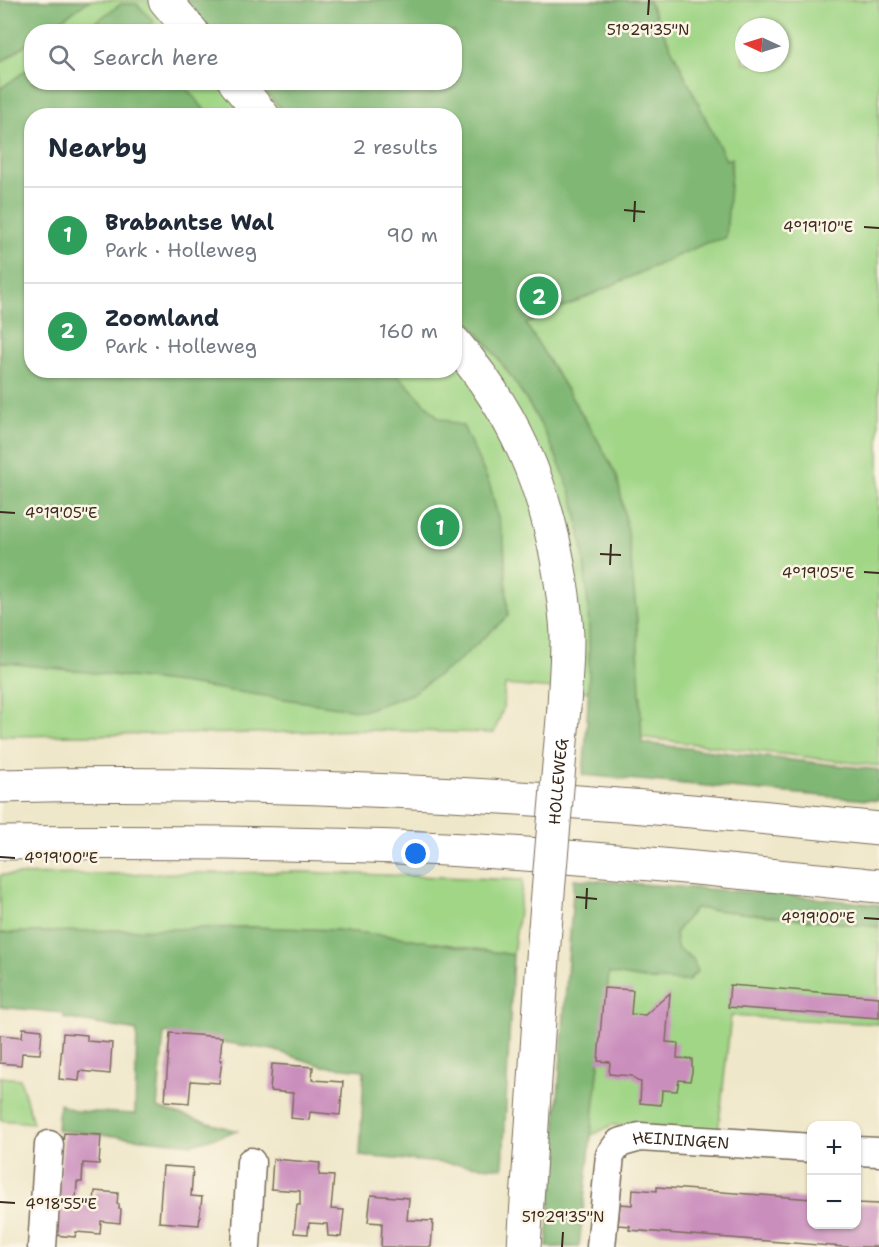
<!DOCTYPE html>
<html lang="en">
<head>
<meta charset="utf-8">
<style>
	:root { --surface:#fff; --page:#f6f6f7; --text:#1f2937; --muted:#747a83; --line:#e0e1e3; --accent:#2563eb }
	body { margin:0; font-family:"Shantell Sans",sans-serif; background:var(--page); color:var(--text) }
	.controls { position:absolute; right:18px; bottom:18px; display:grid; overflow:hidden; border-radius:12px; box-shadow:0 2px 4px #0004 }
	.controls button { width:54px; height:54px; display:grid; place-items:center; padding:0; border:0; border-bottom:2px solid var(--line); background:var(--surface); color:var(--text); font:30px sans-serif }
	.compass { position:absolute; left:735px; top:18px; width:54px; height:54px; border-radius:50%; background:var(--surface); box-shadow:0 2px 4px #0004; rotate:274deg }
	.you { position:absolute; left:416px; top:854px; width:21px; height:21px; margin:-15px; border:4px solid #fff; border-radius:50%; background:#1a73e8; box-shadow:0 0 0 9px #1a73e833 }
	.badge { display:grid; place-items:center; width:39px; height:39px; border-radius:50%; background:var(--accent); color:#fff; font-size:20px; font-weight:700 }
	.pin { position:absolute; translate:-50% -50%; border:3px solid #fff; box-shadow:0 2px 6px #0006 }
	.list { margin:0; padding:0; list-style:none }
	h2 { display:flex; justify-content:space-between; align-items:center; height:78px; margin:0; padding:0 24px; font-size:26px }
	h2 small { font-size:20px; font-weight:400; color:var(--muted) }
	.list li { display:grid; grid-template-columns:39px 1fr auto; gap:18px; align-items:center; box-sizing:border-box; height:96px; padding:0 24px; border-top:2px solid var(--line) }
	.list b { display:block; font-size:22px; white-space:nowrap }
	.list p { margin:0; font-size:20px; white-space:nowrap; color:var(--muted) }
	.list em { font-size:20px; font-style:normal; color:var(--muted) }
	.icon { flex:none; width:33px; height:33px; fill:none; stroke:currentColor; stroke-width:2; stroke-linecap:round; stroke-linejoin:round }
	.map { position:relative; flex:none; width:879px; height:1247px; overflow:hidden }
	.search { position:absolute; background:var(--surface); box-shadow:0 2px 4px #0004; left:24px; top:24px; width:438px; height:66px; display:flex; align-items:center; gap:15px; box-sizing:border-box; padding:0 21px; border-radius:24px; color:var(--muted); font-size:22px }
	.panel { position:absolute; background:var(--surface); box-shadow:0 2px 4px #0004; left:24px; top:108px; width:438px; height:270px; border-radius:24px }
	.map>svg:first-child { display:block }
	.green { fill:#a1d687; stroke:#6e8052; stroke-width:1.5; fill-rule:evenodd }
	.forest { fill:#80b774; stroke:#5e7049; stroke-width:1.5 }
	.building { fill:#ca8ebd }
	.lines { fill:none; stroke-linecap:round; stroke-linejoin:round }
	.street-casing { stroke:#7a6c5a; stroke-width:31 }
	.secondary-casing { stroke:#7a6c5a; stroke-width:35 }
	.highway-casing { stroke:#7a6c5a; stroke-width:35 }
	.street { stroke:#fff; stroke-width:28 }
	.secondary { stroke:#fff; stroke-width:33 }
	.highway { stroke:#fff; stroke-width:33 }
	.secondary-bridge-casing { stroke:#7a6c5a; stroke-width:35; stroke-linecap:butt }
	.secondary-bridge { stroke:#fff; stroke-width:33 }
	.ticks { fill:none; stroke:#3b2a1e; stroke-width:2 }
	.labels { text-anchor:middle; stroke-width:5; stroke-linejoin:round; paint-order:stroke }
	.street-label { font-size:16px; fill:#3b2a1e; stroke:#fcf5e5 }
	.ticks-label { font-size:15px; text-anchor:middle; fill:#3b2a1e; stroke:#fcf5e5; stroke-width:5; stroke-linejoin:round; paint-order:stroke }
</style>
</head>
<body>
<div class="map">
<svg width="879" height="1247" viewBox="0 0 879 1247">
	<rect width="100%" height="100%" fill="#fcf5e5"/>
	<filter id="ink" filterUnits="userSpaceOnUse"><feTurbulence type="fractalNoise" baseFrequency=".0167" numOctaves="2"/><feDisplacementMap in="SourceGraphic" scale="12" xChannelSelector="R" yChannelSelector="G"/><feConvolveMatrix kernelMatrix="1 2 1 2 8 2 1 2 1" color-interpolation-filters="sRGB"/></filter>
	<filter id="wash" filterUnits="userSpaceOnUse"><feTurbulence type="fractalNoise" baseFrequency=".008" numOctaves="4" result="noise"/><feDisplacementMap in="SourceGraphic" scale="24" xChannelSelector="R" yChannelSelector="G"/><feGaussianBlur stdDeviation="1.35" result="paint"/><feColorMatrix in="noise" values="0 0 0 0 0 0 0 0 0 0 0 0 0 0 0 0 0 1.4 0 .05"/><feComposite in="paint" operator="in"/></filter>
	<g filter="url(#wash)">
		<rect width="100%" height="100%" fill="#efe7c9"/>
		<path class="green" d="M0 0H879V766L639 737 641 696 505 685 503 709 494 733 361 730 258 733 0 736ZM744 27H780V63H744ZM32 32H454V82H32ZM32 116H454V370H32Z
			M302 872 523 880 513 955 399 937 335 930 251 927 0 933V875Z
			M695 908 879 927V1024L731 1016 718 1133 612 1125 590 1136 609 973 651 980 688 981 697 971 693 959 677 948 675 933Z
			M0 1077 20 1079 33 1123 0 1120Z"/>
		<path class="forest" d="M0 0H90L45 31 32 32 31 41 0 63Z
			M184 0H648L726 160 732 158 726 238 706 243 526 324 596 437 617 476 628 532 637 620 642 743 879 770V801L583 775C591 685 594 591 574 503 571 492 566 482 563 473 539 410 498 355 455 305L454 116 287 115 257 83 454 82V32L212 31Z
			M121 4H137L154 22 141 31H82Z
			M31 67 32 82 182 83 209 115 32 116V370L394 371 439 418 463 426 490 485 504 541 508 616 456 663 411 694 363 711 180 683 0 662V89Z
			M574 879 787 895 879 905V927L695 908 675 933 677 948 693 959 697 971 688 981 651 980 609 973 579 1247H547Z
			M251 927 335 930 399 937 513 955 503 1168 360 1156 364 1070 323 1066 273 1050 164 1033 157 1108 237 1131 192 1144 57 1130 59 1104 76 1111 135 1114 137 1031 64 1018 63 1013 0 1007V933Z"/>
		<g id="blocks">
			<path class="building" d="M730 985 879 997V1018L728 1007Z
				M604 988 633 990 631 1014 645 1015 670 993 666 1042 678 1043 677 1058 692 1059V1072L690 1081 679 1080 677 1091 662 1090 661 1105 640 1103 641 1082 637 1081 632 1076 609 1074 610 1062 598 1061Z
				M23 1028 42 1030 40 1054 22 1053 21 1065 0 1063V1035L22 1037Z
				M63 1033 87 1035V1041L112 1043 110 1074 80 1071 79 1081 59 1079Z
				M170 1033 222 1037 220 1060H222L219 1083 191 1081 189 1103 165 1101Z
				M272 1064 313 1067 312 1080 343 1082 340 1115 310 1112 309 1120 291 1118 293 1093 270 1091Z
				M64 1133 101 1135 99 1164 83 1163 82 1182H77L76 1200 94 1202 95 1191 118 1193 117 1204H119V1209H121L120 1223 101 1221 100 1234 76 1232 75 1237 54 1235Z
				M273 1159 320 1163 319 1175 334 1176 331 1209 344 1210 341 1237 328 1236 327 1224 309 1223 308 1234 294 1233 297 1205H300V1191L271 1189Z
				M163 1166 193 1168 191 1196 202 1197 199 1225 159 1222Z
				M657 1187 812 1199V1224H856V1203L879 1204V1247H844L629 1230 630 1226 618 1225 620 1204 632 1205 633 1189 657 1191Z
				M371 1195 409 1198 407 1220 433 1221 431 1247H381L382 1223 368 1222Z"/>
		</g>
	</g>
	<g filter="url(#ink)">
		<use href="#blocks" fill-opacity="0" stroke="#7a6c5a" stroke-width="1.5"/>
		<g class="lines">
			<defs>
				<g id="street">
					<path d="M856 1151 879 1152"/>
					<path d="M42 1247 49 1145"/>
					<path d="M246 1247 251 1162"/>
					<path id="s1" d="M601 1247 610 1155 619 1143 640 1137 812 1148"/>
				</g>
				<path id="secondary" d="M165 0 192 32
					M235 82 263 116
					M454 342C514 412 545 484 560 575 563 596 567 618 567 639 567 661 565 684 564 707
					M524 1247 545 928"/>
				<path id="highway" d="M0 786C293 779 587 798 879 829
					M0 843C141 842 281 842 422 848 575 855 727 871 879 886"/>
			</defs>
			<use href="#street" class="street-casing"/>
			<use href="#secondary" class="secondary-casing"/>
			<use href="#highway" class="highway-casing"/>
			<use href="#street" class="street"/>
			<use href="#secondary" class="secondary"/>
			<use href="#highway" class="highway"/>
			<defs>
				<g id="secondary-bridge">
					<path id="s2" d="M545 928 564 707"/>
				</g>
			</defs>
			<use href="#secondary-bridge" class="secondary-bridge-casing"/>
			<use href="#secondary-bridge" class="secondary-bridge"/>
		</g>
	</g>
	<path class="ticks" d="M648 15 649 0M624 210 645 212M634 222 635 201M864 227 879 228M0 512 15 513M600 554 621 555M610 565 611 544M864 572 879 573M0 857 15 858M576 897 597 899M586 909 587 888M864 918 879 919M0 1202 15 1203M562 1247 563 1232"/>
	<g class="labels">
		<g class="street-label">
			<text dy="6" stroke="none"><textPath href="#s2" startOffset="147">HOLLEWEG</textPath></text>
			<text dy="6" stroke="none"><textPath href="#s1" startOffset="170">HEININGEN</textPath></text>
		</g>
	</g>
	<g class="ticks-label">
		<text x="648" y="35">51°29'35"N</text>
		<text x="818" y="232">4°19'10"E</text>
		<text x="61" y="518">4°19'05"E</text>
		<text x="818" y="578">4°19'05"E</text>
		<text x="61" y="863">4°19'00"E</text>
		<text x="818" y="923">4°19'00"E</text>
		<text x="61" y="1209">4°18'55"E</text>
		<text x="563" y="1222">51°29'35"N</text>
	</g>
</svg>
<div class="controls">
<button>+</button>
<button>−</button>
</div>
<svg class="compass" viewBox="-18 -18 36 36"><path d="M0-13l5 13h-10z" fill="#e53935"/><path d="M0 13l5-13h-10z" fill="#747a83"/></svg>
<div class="you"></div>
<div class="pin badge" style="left:440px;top:527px;background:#2e9e5b">1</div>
<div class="pin badge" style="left:539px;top:296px;background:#2e9e5b">2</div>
<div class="search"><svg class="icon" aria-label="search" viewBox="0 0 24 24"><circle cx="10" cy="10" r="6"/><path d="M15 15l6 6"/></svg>Search here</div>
<section class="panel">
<h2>Nearby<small>2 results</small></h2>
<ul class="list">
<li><span class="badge" style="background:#2e9e5b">1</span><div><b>Brabantse Wal</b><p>Park · Holleweg</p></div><em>90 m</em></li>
<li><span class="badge" style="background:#2e9e5b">2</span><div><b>Zoomland</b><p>Park · Holleweg</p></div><em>160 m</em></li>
</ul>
</section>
</div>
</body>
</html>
